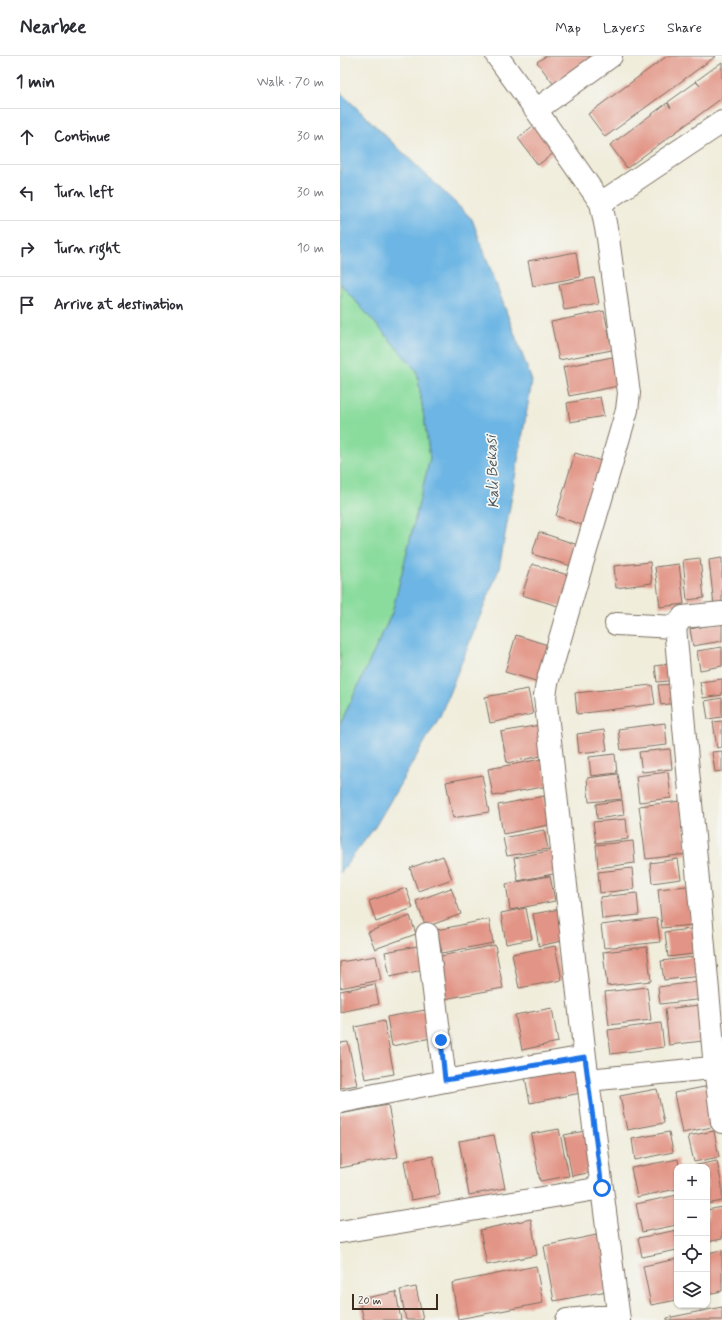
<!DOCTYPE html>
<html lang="en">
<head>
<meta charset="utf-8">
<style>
	:root { --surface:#fff; --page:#f7f7f7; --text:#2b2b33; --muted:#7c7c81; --line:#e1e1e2 }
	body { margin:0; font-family:Mynerve,sans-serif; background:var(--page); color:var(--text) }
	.controls { position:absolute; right:12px; bottom:12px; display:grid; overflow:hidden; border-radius:8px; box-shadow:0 1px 3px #0004 }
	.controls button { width:36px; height:36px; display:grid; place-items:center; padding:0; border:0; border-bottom:1px solid var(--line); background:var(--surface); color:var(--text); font:20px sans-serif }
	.scale { position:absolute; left:12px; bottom:10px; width:86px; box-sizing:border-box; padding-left:4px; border:2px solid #3b2a1e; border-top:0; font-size:11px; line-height:14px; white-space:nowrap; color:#3b2a1e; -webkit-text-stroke:3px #f6f6f2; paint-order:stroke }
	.stop { position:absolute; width:12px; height:12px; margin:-9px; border:3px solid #1a73e8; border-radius:50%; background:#fff }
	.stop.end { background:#1a73e8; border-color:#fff; box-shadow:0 1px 4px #0008 }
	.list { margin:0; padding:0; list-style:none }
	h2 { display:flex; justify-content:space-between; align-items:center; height:52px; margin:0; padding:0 16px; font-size:17px }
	h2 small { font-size:13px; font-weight:400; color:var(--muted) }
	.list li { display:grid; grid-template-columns:26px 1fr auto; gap:12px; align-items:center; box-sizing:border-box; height:56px; padding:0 16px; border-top:1px solid var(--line) }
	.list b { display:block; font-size:15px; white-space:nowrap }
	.list em { font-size:13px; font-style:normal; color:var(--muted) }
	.icon { flex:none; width:22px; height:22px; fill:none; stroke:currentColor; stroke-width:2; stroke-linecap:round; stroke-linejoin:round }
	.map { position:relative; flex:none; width:382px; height:1264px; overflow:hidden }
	header { display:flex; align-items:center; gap:24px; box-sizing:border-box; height:56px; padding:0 20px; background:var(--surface); border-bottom:1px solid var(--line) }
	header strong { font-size:19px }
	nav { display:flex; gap:22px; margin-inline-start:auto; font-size:14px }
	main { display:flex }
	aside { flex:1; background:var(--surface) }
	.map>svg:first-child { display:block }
	.green { fill:#8adc9d; stroke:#62835e }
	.water { fill:#6cb5e4; stroke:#547081 }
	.building { fill:#e29586 }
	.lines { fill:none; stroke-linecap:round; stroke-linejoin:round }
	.street-casing { stroke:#7a6e60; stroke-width:24 }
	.street { stroke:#fff; stroke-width:22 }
	.route { stroke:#1a73e8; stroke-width:5 }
	.labels { text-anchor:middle; stroke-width:3.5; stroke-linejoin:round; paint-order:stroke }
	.water-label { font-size:15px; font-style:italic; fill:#4a5459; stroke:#f6f6f2 }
</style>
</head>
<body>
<header>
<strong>Nearbee</strong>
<nav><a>Map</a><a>Layers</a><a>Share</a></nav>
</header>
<main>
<aside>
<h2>1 min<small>Walk · 70 m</small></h2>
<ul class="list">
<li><svg class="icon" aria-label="ahead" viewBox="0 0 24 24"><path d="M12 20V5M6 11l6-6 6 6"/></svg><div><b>Continue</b></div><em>30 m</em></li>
<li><svg class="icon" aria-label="left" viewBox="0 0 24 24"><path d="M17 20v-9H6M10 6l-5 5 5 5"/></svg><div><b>Turn left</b></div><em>30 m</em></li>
<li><svg class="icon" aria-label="right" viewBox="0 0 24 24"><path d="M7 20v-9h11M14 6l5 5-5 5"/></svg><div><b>Turn right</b></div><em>10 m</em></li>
<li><svg class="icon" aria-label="arrive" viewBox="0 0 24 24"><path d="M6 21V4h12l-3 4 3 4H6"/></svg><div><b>Arrive at destination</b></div></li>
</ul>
</aside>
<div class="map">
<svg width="382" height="1264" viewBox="0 0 382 1264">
	<rect width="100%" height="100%" fill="#f6f6f2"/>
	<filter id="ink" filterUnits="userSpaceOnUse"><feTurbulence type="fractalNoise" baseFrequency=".025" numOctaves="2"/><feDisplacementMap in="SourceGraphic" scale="8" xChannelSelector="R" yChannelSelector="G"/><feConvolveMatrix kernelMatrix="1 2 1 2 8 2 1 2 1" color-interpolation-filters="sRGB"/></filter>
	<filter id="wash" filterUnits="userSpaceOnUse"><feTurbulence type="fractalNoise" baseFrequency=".012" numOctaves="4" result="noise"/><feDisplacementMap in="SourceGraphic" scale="16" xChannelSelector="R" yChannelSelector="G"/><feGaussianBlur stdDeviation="0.9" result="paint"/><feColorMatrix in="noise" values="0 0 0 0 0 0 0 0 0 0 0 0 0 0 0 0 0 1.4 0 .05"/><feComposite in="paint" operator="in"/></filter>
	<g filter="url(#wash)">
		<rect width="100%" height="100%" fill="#f0eddb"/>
		<path class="green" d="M0 227 77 315 90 402 52 557 0 669Z"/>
		<path class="water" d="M0 36 132 163 192 325 159 513 100 660 35 771 0 817V669L52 557 90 402 77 315 0 227Z"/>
		<g id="blocks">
			<path class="building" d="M206 0H254L214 29 197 6Z
				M327 0H376L265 81 248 58Z
				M382 6V42L287 112 270 89 327 47 331 52 328 46 356 26 360 30 356 25Z
				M194 69 215 96 198 109 178 82Z
				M236 196 240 221 193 230 188 205Z
				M254 222 259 248 224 254 219 228Z
				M264 255 272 294 219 304 211 266Z
				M277 300 283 329 229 340 223 311Z
				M260 341 264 360 230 366 227 347Z
				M235 397 268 407 248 471 216 460Z
				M199 476 238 489 231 510 192 498Z
				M360 502 364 542 347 544 343 504Z
				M382 502V549L374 550 369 504Z
				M310 506 312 527 276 532 274 510Z
				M192 508 231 520 221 551 182 539Z
				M339 508 344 548 320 551 315 511Z
				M382 567V585L353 590 350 573Z
				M176 579 217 592 206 628 165 616Z
				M382 591V610L360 614 357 595Z
				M336 607 338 624 317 626 315 610Z
				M382 623V639L363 642 360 626Z
				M335 628 337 647 321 649 318 629Z
				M312 629 315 648 237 658 235 637Z
				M188 633 193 658 150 667 145 641Z
				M382 642V661L368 663 365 645Z
				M382 665V691L377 692 373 666Z
				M325 667 327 689 281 694 278 673Z
				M205 668 211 698 167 707 161 676Z
				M264 674 267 694 239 697 237 678Z
				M330 693 332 713 302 716 299 696Z
				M382 695V715L375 716 372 696Z
				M275 698 277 717 251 720 249 701Z
				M202 703 208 730 153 740 148 713Z
				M328 716 331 742 299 746 296 720Z
				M278 718 282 743 249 746 247 722Z
				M142 719 149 756 113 762 106 726Z
				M204 740 209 769 163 778 158 749Z
				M282 744 284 759 257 763 256 748Z
				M341 745 347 798 306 803 299 750Z
				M286 763 288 783 256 787 253 766Z
				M204 774 208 793 167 800 163 782Z
				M293 785 295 807 258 812 256 789Z
				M213 794 218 817 178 825 174 802Z
				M103 800 112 823 78 835 70 812Z
				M338 803 341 823 312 827 310 807Z
				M292 812 294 833 260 837 258 816Z
				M210 820 215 845 170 854 166 828Z
				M347 830 352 869 322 872 318 833Z
				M66 832 73 852 36 866 29 845Z
				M111 832 121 858 86 871 76 845Z
				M297 837 299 859 262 863 260 841Z
				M186 852 192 883 166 888 161 857Z
				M220 853 226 884 199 890 193 858Z
				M70 860 76 878 35 893 28 876Z
				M317 862 320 886 264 892 261 869Z
				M149 863 153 887 102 897 97 874Z
				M359 872 362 897 328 901 325 876Z
				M155 889 163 932 104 943 96 901Z
				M77 890 82 914 50 921 45 896Z
				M215 890 222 924 179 932 172 898Z
				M307 891 311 925 267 930 263 896Z
				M36 900 41 924 0 932V906Z
				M361 900 363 920 324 924 321 905Z
				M363 925 365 943 320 948 318 931Z
				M35 928 39 948 0 956V935Z
				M307 931 311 964 269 969 265 936Z
				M367 948 371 984 329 989 325 953Z
				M212 952 218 986 182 994 175 959Z
				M85 954 91 982 52 990 47 961Z
				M44 965 54 1018 25 1023 15 971Z
				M321 967 324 991 271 998 268 974Z
				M8 986 17 1029 0 1032V987Z
				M240 1006 246 1036 190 1047 184 1016Z
				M374 1029 382 1069 342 1077 334 1037Z
				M317 1033 324 1067 287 1074 280 1040Z
				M48 1049 58 1101 0 1112V1058Z
				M219 1073 229 1120 200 1125 191 1078Z
				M250 1074 258 1115 232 1120 224 1079Z
				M374 1075 379 1101 354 1106 348 1080Z
				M329 1076 333 1096 295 1104 292 1083Z
				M154 1079 165 1132 129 1139 119 1085Z
				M93 1100 100 1139 71 1144 64 1105Z
				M338 1103 339 1111H337V1133L297 1141 291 1112Z
				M377 1105 382 1130V1145L367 1148V1111L352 1110Z
				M337 1139V1169L302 1176 296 1148Z
				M382 1151V1183L367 1186V1154Z
				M191 1163 197 1199 147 1209 140 1174Z
				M337 1174V1194L302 1201 298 1182Z
				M261 1178 272 1234 214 1245 204 1190Z
				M382 1194V1235L367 1238V1197Z
				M337 1203V1244L311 1249 303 1210Z
				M196 1210 203 1247 118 1263 112 1227Z
				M76 1231 83 1264H66L60 1234Z
				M56 1236 61 1264H24L19 1243Z
				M382 1251V1264H327V1262Z"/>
		</g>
	</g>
	<g filter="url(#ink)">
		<use href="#blocks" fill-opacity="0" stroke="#7a6e60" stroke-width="1"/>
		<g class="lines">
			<defs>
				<path id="street" d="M157 0 196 54 261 147 268 182 289 337 287 354 207 627 205 640 245 1001 279 1264
					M196 54 271 0
					M261 147 382 66
					M382 557 343 561 335 571 375 1012 382 1066
					M276 568 335 571
					M87 878 105 1025
					M248 1024 382 1011
					M0 1046 105 1025 245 1001
					M0 1176 262 1132
					M227 1264 278 1259"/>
			</defs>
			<use href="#street" class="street-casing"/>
			<use href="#street" class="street"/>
		</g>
	</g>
	<g class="lines" filter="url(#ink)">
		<path class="route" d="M101 984 105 1024 245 1001 262 1132"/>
	</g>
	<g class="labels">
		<g class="water-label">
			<text transform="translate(152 416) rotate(-92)" y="5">Kali Bekasi</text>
		</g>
	</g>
</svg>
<div class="controls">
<button>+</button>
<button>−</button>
<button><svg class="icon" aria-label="locate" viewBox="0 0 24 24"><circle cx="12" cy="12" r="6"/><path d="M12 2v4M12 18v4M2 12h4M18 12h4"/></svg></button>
<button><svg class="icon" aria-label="layers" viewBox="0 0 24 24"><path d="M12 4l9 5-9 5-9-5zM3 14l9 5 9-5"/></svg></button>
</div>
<div class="scale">20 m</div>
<div class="stop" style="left:262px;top:1132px"></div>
<div class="stop end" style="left:101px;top:984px"></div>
</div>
</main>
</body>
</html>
